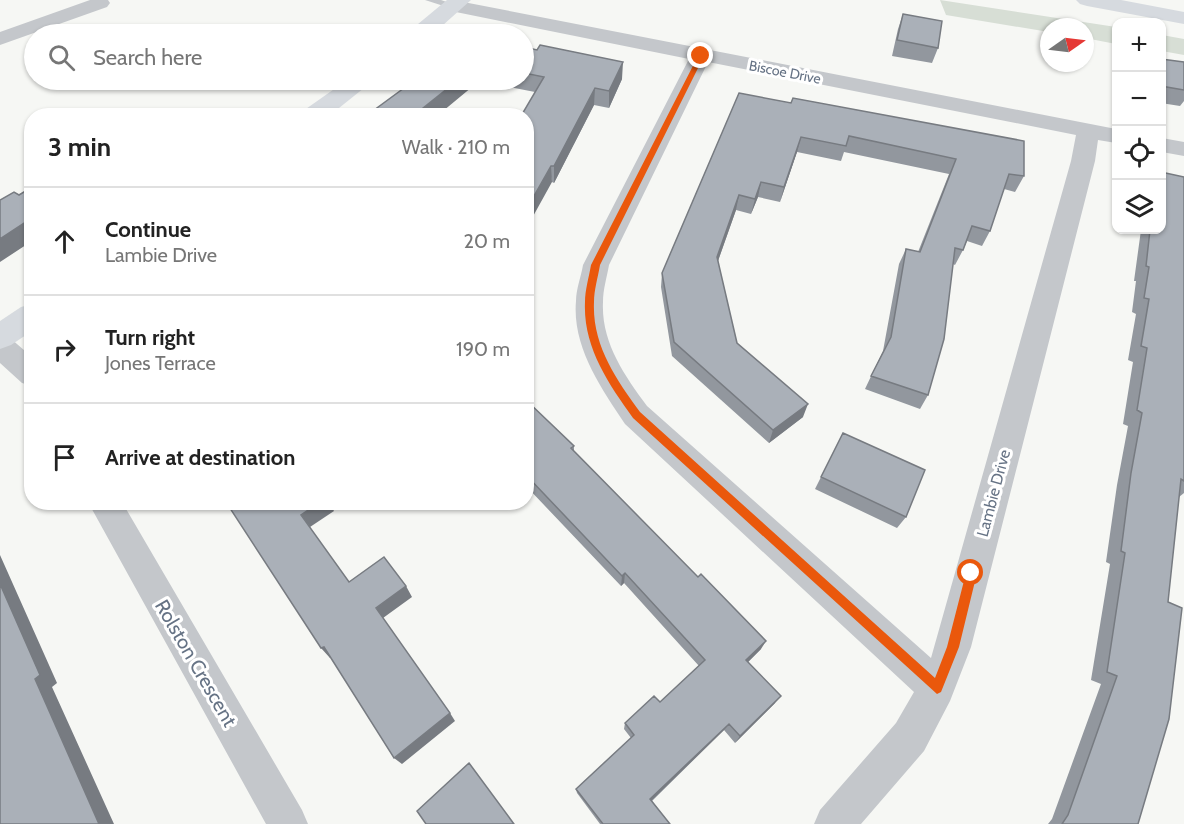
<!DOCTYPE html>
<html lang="en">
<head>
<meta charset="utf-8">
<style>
	:root { --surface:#fff; --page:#f6f6f6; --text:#222; --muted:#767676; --line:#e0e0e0 }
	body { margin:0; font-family:Cabin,sans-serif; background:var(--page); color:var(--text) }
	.controls { position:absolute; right:18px; top:18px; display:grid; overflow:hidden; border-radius:12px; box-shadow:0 2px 4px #0004 }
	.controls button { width:54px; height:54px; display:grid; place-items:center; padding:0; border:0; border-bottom:2px solid var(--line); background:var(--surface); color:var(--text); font:30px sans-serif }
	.compass { position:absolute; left:1040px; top:18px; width:54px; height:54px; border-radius:50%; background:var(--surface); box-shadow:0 2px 4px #0004; rotate:76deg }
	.stop { position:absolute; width:18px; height:18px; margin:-14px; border:4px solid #ea580c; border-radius:50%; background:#fff }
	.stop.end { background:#ea580c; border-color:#fff; box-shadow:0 2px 6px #0008 }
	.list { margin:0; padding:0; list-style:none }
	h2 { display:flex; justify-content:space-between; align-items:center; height:78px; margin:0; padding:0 24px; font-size:26px }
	h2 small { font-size:20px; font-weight:400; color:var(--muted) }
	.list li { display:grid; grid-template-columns:39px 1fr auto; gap:18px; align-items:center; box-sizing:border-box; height:108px; padding:0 24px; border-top:2px solid var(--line) }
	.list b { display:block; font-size:22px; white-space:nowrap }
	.list p { margin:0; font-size:20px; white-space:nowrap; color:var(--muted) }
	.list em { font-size:20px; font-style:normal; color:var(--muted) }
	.icon { flex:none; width:33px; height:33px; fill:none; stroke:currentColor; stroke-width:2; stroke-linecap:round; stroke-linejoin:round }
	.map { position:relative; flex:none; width:1184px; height:824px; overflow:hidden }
	.search { position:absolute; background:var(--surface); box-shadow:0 2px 4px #0004; left:24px; top:24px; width:510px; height:66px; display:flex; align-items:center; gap:15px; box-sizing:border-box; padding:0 21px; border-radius:33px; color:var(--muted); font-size:22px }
	.panel { position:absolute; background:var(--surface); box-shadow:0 2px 4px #0004; left:24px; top:108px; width:510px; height:402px; border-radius:24px }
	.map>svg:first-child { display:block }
	.green { fill:#d7ded5 }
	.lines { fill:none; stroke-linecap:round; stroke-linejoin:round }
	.lane { fill:#c4c7cb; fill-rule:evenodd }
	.street { fill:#c4c7cb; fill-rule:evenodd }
	.secondary { fill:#d6dadf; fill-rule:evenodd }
	.primary { fill:#d6dadf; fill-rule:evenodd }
	.wall { fill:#92979e }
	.shaded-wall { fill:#777b81 }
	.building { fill:#aab0b8; stroke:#777b81; stroke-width:1.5 }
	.route { fill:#ea580c }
	.labels { text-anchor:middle; stroke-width:6; stroke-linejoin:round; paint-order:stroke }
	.far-street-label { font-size:14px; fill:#667385; stroke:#fff }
	.street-label { font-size:16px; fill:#667385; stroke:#fff }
	.near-street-label { font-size:20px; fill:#667385; stroke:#fff }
</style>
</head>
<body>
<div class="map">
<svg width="1184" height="824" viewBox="0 0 1184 824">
	<rect width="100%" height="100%" fill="#f6f7f4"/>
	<path class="green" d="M940 0 1116 27V44L1085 38V27H1049V32L946 15Z
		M1162 35 1184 39V55L1162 51Z"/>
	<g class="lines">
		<path class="lane" d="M425 0H441L458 6 453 9Z"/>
		<path class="street" d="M90 0H108L110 3 107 7 0 45V32Z
			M453 0 1116 129V143L1098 140 1095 161 971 647 950 701 924 751 861 824H814L820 810 896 723 914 692 625 424C601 388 572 347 576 301 576 289 581 277 583 265L689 59 446 10 443 6 446 2ZM708 62 1076 135 1071 161 931 658 647 406C624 375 601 342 603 302 603 289 607 277 609 265Z
			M1162 138 1184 142V156L1162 152Z
			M0 335 10 338 32 357V386L22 383 0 363Z
			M88 502H122L302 810 308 824H266Z"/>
		<path class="secondary" d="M447 0H471L433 34H409L412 29Z
			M347 80H374L329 116H300L303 111Z
			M32 304V331L11 345 0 349V321L21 307Z"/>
		<path class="primary" d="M1076 0H1121L1184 12V24L1087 6 1080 4Z"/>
	</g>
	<path class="wall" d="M903 14 938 48 932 63 892 56 898 29Z
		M524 47 622 79 609 108 594 105 554 183 552 182 535 92 472 80H524Z
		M1161 59 1184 62V101L1180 106 1161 103Z
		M739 93 1024 176 1015 192 1004 189 990 231 982 246 967 241 963 250 955 265 953 264 928 395 920 409 865 389 883 351 899 264 906 249 918 252 949 174 844 152 841 161 797 152 780 202 758 197 751 214 736 210 718 261 737 343 803 417 769 443 672 356 661 287 662 273Z
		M1184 177V493L1179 497 1138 824H1048L1052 819 1101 684 1091 680 1110 564 1106 562 1117 485 1128 426 1123 424 1133 362 1128 360 1136 314 1132 312 1136 281H1134L1141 230H1161Z
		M526 400 574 446V452L761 649 748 662 775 703 735 743 724 730 652 801 670 824H600L577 793 576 789 631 738 624 729 625 723 660 702 699 666 624 583 621 586 526 486Z
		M843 433 906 517 897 528 815 489Z"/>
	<path class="shaded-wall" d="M623 62 622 79 609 108V91Z
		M458 80H471L472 87 437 116H413Z
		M595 88 594 105 554 183V166Z
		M801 137 797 152 780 202 784 187Z
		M551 166 552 182 526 229V210Z
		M761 182 758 197 751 214 755 199Z
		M739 195 736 210 714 272 717 257Z
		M32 218V241L0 262V239Z
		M808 404 803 417 769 443 773 430Z
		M320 502H329L334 511 310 527 301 515Z
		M0 555 57 683 52 687 114 824H99L35 679 0 584Z
		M625 573 624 583 621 586 622 576Z
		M406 586 412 597 383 618 376 608Z
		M766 641 761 649 742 668 746 660Z
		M324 647 333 656 330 658 321 648Z
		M781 696 775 703 735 743 740 736Z
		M450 713 455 721 402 764 394 758Z
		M729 724 724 730 648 804 650 799Z"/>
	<path class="building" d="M903 14 942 21 938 48 897 40Z
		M540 45 623 62 609 91 595 88 554 166H551L526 210V116H521L544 77 524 73V47L537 50Z
		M1161 59 1184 62V90L1161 86Z
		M415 80H458L413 116H366Z
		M739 93 791 103 793 98 1024 141V176L1009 174 990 231 972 226 963 250 955 248 944 339 928 395 871 376 891 337 906 249 920 252 956 159 849 136 846 146 801 137 784 187 761 182 755 199 739 195 717 257 737 343 808 404 773 430 674 342 662 273Z
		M1161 172 1184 177V481L1181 479 1168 602 1182 608 1169 719 1138 824H1062L1068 815 1117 676 1107 672 1125 553 1121 551 1131 473 1142 413 1137 410 1147 348 1141 346 1149 299 1144 298 1149 267 1146 266 1150 230H1161Z
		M32 187V218L0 239V200L14 192 19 195Z
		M526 400 574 446 571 448 698 577 701 574 766 641 746 660 781 696 740 736 729 724 650 799 670 824H603L576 789 634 735 625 723 654 696 660 702 705 660 625 573 622 576 526 475Z
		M843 433 925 470 906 517 821 477Z
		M226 502H320L301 515 349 582 384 557 406 586 376 608 450 713 394 758 324 647 321 648Z
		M0 584 40 675 35 679 99 824H0Z
		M469 763 514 824H426L417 811Z"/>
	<path class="route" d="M701 54 704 56 600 265C598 277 594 290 594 302 592 345 616 379 640 412L935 678 947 647 966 573 971 568 975 570 977 573 959 647 941 692 937 694 633 418C608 383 583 347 585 302 585 290 589 277 591 265L698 56Z"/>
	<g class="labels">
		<g class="far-street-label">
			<text transform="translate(785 72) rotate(11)" y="5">Biscoe Drive</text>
		</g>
		<g class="street-label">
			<text transform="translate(993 493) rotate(-75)" y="6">Lambie Drive</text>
		</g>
		<g class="near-street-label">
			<text transform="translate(196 663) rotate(60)" y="7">Rolston Crescent</text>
		</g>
	</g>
</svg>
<div class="controls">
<button>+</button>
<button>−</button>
<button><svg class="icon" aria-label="locate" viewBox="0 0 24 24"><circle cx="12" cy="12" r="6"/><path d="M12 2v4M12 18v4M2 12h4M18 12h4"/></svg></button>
<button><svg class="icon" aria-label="layers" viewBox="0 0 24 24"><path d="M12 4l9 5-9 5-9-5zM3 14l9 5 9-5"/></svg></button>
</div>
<svg class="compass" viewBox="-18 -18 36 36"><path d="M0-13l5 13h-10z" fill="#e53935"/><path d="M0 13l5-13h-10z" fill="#767676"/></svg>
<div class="stop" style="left:971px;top:573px"></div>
<div class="stop end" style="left:701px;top:56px"></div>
<div class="search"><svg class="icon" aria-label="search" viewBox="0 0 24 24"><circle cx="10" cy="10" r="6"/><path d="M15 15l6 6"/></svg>Search here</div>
<section class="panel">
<h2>3 min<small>Walk · 210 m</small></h2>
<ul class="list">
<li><svg class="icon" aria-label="ahead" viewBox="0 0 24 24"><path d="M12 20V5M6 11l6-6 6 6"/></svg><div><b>Continue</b><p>Lambie Drive</p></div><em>20 m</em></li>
<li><svg class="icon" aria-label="right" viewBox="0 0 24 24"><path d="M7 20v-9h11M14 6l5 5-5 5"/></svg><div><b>Turn right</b><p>Jones Terrace</p></div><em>190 m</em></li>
<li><svg class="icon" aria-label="arrive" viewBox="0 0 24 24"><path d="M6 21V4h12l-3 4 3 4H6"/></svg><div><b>Arrive at destination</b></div></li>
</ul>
</section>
</div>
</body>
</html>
